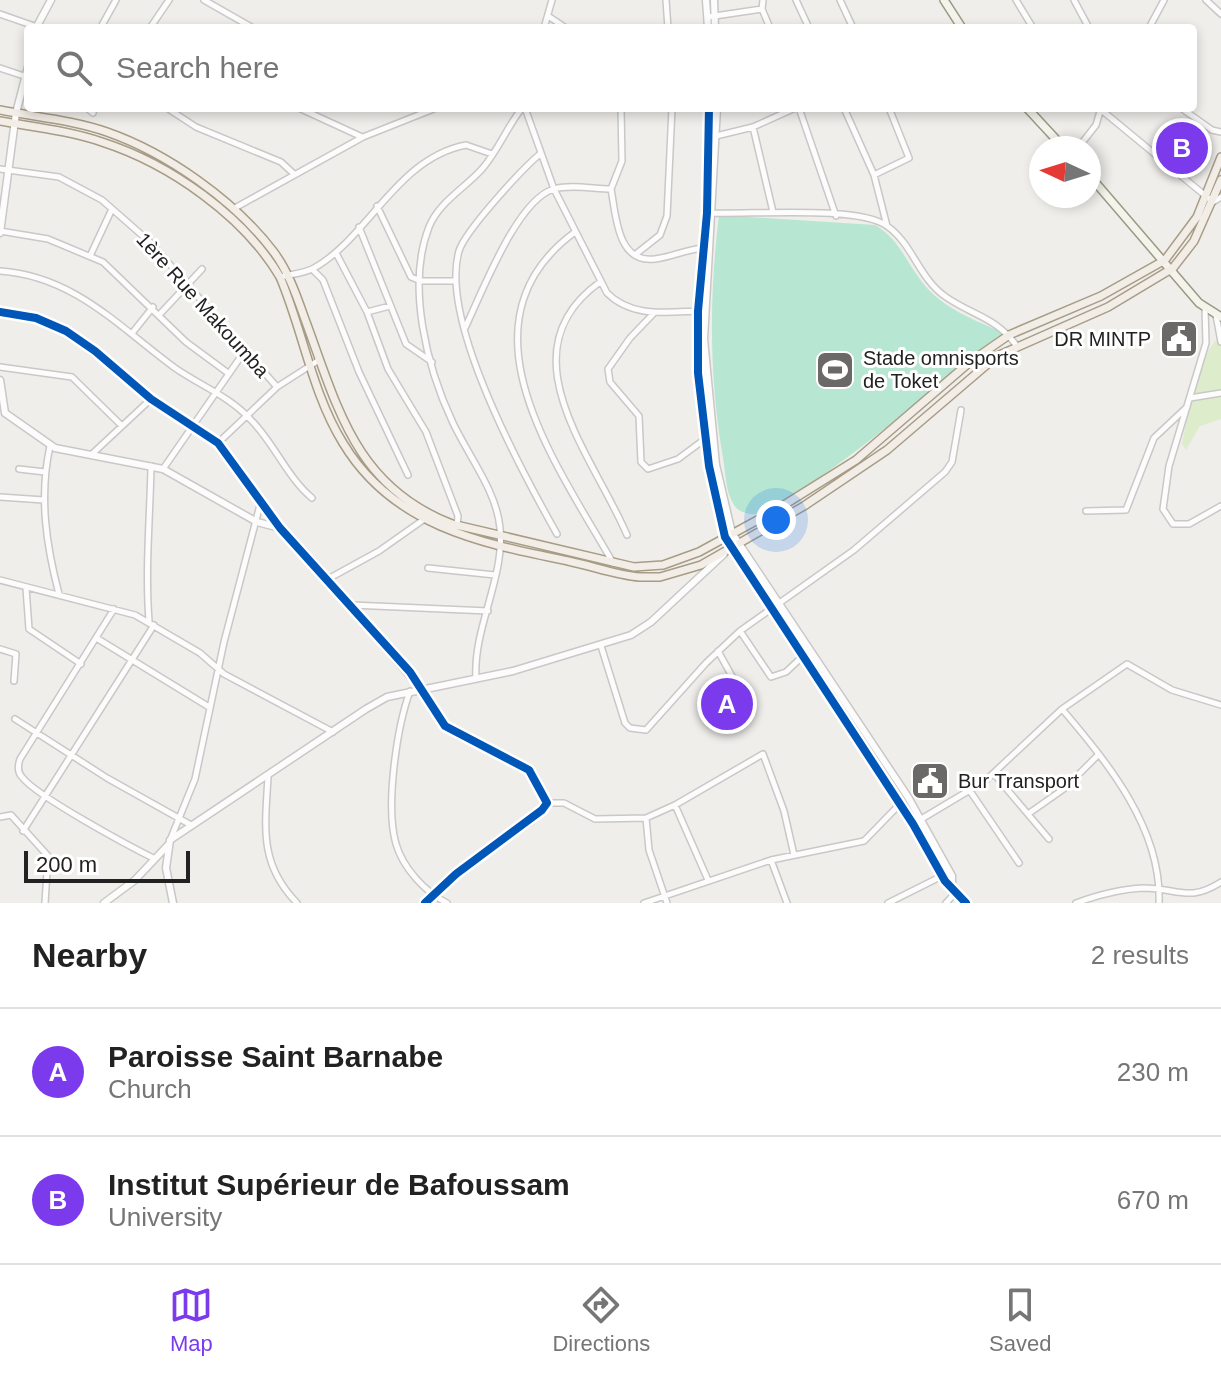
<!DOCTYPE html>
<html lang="en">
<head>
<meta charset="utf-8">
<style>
	:root { --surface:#fff; --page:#f2f2f2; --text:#222; --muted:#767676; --line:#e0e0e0; --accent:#7c3aed }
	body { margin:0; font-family:Arial,sans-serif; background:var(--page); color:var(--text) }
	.compass { position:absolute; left:1029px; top:136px; width:72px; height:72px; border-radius:50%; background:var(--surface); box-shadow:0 4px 12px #0003; rotate:274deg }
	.scale { position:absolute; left:24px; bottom:20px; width:166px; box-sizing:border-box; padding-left:8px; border:4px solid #222; border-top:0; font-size:22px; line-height:28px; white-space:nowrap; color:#222; -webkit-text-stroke:6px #fff; paint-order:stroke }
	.you { position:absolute; left:776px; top:520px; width:28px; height:28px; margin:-20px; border:6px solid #fff; border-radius:50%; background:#1a73e8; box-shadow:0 0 0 12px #1a73e833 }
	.badge { display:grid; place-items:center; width:52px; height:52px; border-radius:50%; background:var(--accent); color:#fff; font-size:26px; font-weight:700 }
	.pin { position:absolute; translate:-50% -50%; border:4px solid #fff; box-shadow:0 2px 8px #0006 }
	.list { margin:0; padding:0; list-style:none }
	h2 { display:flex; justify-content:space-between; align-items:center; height:104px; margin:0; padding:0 32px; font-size:34px }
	h2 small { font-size:26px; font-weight:400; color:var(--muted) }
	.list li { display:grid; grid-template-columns:52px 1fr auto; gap:24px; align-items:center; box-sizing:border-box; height:128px; padding:0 32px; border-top:2px solid var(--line) }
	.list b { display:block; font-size:30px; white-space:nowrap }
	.list p { margin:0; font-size:26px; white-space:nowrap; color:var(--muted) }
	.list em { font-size:26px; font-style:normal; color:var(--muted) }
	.icon { flex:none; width:44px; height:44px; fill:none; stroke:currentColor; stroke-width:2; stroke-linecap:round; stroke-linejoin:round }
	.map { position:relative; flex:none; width:1221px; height:903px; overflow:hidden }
	.search { position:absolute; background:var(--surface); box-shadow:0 4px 12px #0003; left:24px; right:24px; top:24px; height:88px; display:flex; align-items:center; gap:20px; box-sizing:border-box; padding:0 28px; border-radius:8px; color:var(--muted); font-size:30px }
	.sheet { height:360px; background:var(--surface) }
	nav { display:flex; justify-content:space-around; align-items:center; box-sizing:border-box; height:112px; border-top:2px solid var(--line); background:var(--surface); font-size:22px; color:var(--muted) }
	nav a { display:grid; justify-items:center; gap:4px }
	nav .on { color:var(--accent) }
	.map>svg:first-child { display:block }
	.grass { fill:#ddeccb }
	.pitch { fill:#b7e6d2 }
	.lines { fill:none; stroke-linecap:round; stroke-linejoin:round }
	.minor-casing { stroke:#c9c8c7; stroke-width:8 }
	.tertiary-casing { stroke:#c9c8c7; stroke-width:9 }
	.secondary-casing { stroke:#999a82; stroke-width:10 }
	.primary-casing { stroke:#a79c86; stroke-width:10 }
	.minor { stroke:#fdfcfc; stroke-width:5 }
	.tertiary { stroke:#fdfcfc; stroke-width:6 }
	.secondary { stroke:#f4f4ed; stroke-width:7 }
	.primary { stroke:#f3ede7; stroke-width:7 }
	.cycleway-casing { stroke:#fff; stroke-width:13 }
	.cycleway { stroke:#0057b8; stroke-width:8 }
	.labels { text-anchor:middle; stroke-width:6; stroke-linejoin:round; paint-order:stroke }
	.street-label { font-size:20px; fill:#222; stroke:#fff }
	.poi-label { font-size:20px; fill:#222; stroke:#fff; text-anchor:start }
</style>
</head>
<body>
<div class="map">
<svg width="1221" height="903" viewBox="0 0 1221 903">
	<rect width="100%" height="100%" fill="#f0eeeb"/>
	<path class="grass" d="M1221 335V419L1200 426 1186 450 1182 444C1190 409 1194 360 1221 335Z"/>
	<path class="pitch" d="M719 215 875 225C899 239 905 260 922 282 943 309 975 320 1006 334 938 382 878 439 808 485 794 494 777 509 761 513 752 516 739 513 734 505 725 491 726 473 723 458 709 376 709 297 719 215Z"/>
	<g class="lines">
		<defs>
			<path id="minor" d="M204 0 253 28
				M666 0 668 28
				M763 0 762 9 770 28
				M796 0 809 28
				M840 0 853 28
				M1016 0 1033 28
				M1074 0 1089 28
				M1206 0 1221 14
				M0 14 40 28
				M548 16 566 28
				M708 17 762 9
				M101 27 116 0
				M150 28 169 0
				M544 28 552 0
				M1149 28 1164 0
				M0 68 27 77
				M87 108 93 113
				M167 108 196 127 281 162 294 174
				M299 108 362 137
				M525 108 554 189 607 293C632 318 667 312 699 311
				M799 108 836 216
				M844 108 874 175 887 226
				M1099 108 1213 202 1221 197
				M1181 108 1212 130 1221 132
				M753 127 773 212
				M716 136 753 127 795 108
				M1078 148 1096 125 1101 108
				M540 154C522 169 465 231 459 251 439 320 522 472 557 534
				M0 169 59 177 102 200 151 243 277 387
				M874 175 909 158 889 108
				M611 189 622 161 621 108
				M377 206 411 277 421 281H454
				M233 209 363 137 436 108
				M709 213C748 215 858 205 887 226 913 244 919 279 946 297 972 315 997 318 1016 345
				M359 227 406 344 432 362
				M0 231 48 239 103 262 186 342 228 373
				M575 232C451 323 558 466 613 563
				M336 253 367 312 388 369 426 432 458 516 457 526
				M636 254 660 235 667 216 672 108
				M90 256 112 209
				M312 269 323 280 359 372 408 475
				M0 271C74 276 119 327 175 368 201 386 229 396 251 420 274 443 287 477 312 498
				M284 276C294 274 305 273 314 268 368 238 397 158 466 145L492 154
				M600 282C502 352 594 457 627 535
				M1205 308 1206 343 1169 466 1163 509 1173 524H1189L1221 506
				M0 312C67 317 100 363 151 399 173 415 198 424 218 443 242 466 258 501 279 527
				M367 312 390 306
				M654 313 630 338 608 369 610 382 639 416 641 462 648 469 678 459 705 439
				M160 314 202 269
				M1216 315 1221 342
				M465 328C481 295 517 199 554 189 571 184 594 189 611 189 616 215 617 264 655 259 672 257 687 249 704 248
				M133 332 153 307
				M0 367 72 377 122 426
				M1190 398 1221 393
				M218 443 277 387 319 360
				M50 446C39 496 46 545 59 594
				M91 455 151 399
				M19 469 45 472
				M163 469 244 352
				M0 497 44 500
				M1086 511 1126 510 1154 438 1187 407
				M428 568 495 575
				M328 579 379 551 423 520
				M0 580 135 615 200 653 224 674 333 732
				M26 588 29 629 81 664
				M352 605 488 611
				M114 609 20 759C18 765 17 772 22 777 36 796 129 846 155 859
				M149 621C145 570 150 518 151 466
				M740 631 771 677 786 672 803 656
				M98 639 209 707
				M601 646 625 723 630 728 646 730 706 663 740 631 854 550 945 472 952 462 961 410
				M0 649 16 654 14 681
				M718 651 745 700
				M476 678C473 628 505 578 500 528 497 492 468 455 453 423 427 368 406 286 429 227 439 202 465 188 482 169 498 151 507 127 522 108
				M421 689 445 726 529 770 547 803 532 821 456 874 425 903
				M410 691C397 727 385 806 396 844 403 868 425 892 447 903
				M1062 709C1108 763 1162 829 1159 903
				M15 719 107 778 191 825
				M994 774 1049 839
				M268 777C265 828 259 864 297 903
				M970 791 1019 863
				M547 803H564L595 819 646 818 675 805 763 754 784 811 794 855
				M675 805 708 880
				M1028 814 1065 788 1098 755
				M0 817 11 815 48 856 45 903
				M646 818 649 850 667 903
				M913 824 985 781 1062 709 1127 664 1172 690 1221 705
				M23 831 154 625
				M171 838 195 779 224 642 260 505
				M771 860 787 903
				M644 903 771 860 864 841 900 804
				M888 903 942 876
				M946 903 957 891
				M1076 903C1098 895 1120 889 1143 888 1178 888 1188 903 1221 882"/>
			<path id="tertiary" d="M706 0 708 28
				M714 0 715 28
				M36 28 51 0
				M709 108 707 213 698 311V373L709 466 725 537 913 824 945 881 966 903
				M717 108 704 339 716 465 732 533 908 797 952 876V885
				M0 233 16 113 28 67
				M0 380 5 413 55 448 163 469 257 522 280 528 316 565 421 689
				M104 903 135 880 168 845
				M173 903 166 868 170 840 366 709 387 697 513 671 631 635 651 622 724 554"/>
			<path id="secondary" d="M944 0 962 28
				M1027 108 1064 148
				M1089 175 1199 303 1221 317"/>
			<path id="primary" d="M0 110C35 117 73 120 107 132 167 153 234 200 273 251 289 272 297 297 306 322 338 409 356 487 452 524L634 567 663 565 699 552 776 510 856 460 970 362 1009 335 1101 296 1165 260 1197 217 1221 157
				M0 121C34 127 70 131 102 142 170 164 244 216 280 277 303 331 312 393 343 443 393 526 480 543 568 561 593 566 615 575 640 577H660L701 565 804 506 887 450 997 356 1108 307 1173 268 1194 241 1221 180"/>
		</defs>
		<use href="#minor" class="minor-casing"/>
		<use href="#tertiary" class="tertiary-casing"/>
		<use href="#secondary" class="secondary-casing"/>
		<use href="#primary" class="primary-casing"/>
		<use href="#minor" class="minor"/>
		<use href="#tertiary" class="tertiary"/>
		<use href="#secondary" class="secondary"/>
		<use href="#primary" class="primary"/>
		<defs>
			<path id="cycleway" d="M709 108 707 213 698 311V373L709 466 725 537 913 824 945 881 966 903
				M0 312 36 318 66 331 95 351 151 399 218 443 280 528 410 672 445 726 529 770 547 803 542 810 456 874 425 903"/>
		</defs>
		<use href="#cycleway" class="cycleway-casing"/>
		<use href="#cycleway" class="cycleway"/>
	</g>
	<defs>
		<symbol id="civic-square" viewBox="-11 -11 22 22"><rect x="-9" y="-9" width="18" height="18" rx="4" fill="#6a6968" stroke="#fff"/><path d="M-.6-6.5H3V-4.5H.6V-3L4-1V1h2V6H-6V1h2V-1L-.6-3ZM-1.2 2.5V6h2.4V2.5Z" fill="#fff"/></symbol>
		<symbol id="stadium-square" viewBox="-11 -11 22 22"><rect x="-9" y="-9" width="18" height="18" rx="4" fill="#6a6968" stroke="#fff"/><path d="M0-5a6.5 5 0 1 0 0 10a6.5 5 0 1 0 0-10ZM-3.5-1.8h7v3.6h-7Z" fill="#fff"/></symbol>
	</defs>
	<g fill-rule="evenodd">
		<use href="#civic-square" x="1157" y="317" width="44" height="44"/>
		<use href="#stadium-square" x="813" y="348" width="44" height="44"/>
		<use href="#civic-square" x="908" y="759" width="44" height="44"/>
	</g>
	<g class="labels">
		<g class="street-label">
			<text transform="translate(203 305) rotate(48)" y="7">1ère Rue Makoumba</text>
		</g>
		<g class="poi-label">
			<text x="1151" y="346" text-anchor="end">DR MINTP</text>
			<text x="863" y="365">Stade omnisports<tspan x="863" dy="23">de Toket</tspan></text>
			<text x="958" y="788">Bur Transport</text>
		</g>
	</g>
</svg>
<svg class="compass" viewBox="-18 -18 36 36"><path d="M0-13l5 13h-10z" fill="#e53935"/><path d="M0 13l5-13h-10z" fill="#767676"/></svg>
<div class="scale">200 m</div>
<div class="you"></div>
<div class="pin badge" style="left:727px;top:704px">A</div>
<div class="pin badge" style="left:1182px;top:148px">B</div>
<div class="search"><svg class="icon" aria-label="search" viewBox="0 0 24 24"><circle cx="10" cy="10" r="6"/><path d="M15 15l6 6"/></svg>Search here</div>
</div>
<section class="sheet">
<h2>Nearby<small>2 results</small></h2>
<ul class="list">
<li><span class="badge">A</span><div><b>Paroisse Saint Barnabe</b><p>Church</p></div><em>230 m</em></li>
<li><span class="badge">B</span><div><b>Institut Supérieur de Bafoussam</b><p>University</p></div><em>670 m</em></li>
</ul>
</section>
<nav>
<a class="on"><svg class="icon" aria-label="map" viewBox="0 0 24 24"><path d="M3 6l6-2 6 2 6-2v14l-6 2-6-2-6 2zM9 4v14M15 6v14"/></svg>Map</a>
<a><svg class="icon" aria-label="directions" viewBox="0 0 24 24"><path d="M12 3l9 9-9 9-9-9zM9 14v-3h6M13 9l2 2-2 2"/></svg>Directions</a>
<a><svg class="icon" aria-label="saved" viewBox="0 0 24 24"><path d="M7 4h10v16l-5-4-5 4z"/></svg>Saved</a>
</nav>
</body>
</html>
